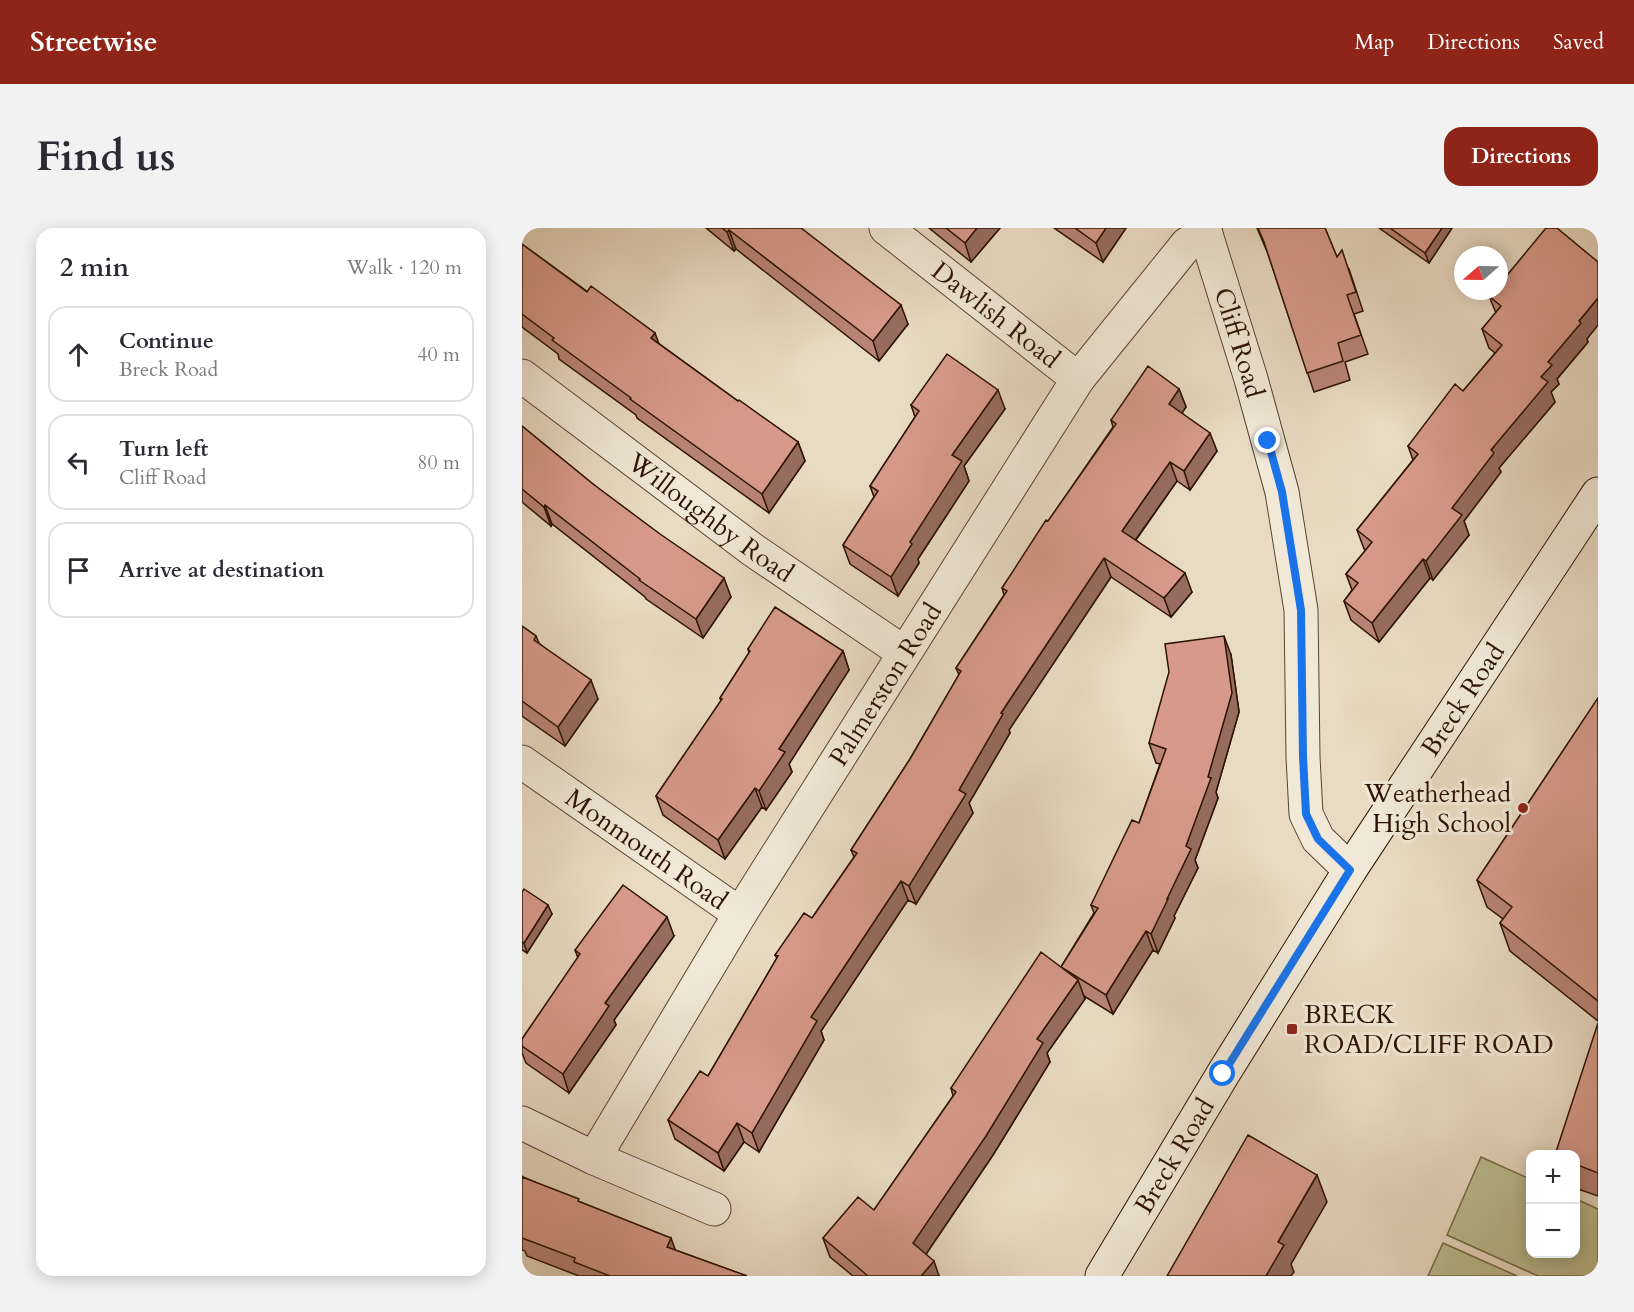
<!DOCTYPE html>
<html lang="en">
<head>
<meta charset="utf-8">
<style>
	:root { --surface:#fff; --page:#f2f2f3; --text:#2b2b33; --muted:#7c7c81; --line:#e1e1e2; --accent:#8f2418 }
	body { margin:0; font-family:Cardo,serif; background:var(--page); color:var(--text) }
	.controls { position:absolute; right:18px; bottom:18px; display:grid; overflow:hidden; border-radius:12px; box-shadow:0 3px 15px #0003 }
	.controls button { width:54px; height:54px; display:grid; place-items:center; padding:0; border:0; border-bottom:2px solid var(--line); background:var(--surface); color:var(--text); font:30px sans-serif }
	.compass { position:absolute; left:932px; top:18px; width:54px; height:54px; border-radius:50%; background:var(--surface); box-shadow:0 3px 15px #0003; rotate:250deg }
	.stop { position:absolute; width:18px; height:18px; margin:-14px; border:4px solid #1a73e8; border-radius:50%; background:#fff }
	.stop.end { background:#1a73e8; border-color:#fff; box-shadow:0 2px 6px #0008 }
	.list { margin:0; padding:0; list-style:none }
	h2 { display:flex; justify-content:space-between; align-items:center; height:78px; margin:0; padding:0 24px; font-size:26px }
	h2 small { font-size:20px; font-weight:400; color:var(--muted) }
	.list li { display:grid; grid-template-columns:39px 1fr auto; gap:18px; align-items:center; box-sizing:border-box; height:96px; margin:0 12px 12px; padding:0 12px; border:2px solid var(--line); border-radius:18px }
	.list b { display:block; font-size:22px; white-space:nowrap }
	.list p { margin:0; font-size:20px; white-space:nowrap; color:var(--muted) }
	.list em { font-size:20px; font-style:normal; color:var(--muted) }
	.icon { flex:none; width:33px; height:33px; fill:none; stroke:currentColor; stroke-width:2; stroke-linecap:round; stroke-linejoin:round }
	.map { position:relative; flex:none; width:1076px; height:1048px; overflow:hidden; border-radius:18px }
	header { display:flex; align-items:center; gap:36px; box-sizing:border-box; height:84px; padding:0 30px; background:var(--accent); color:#fff }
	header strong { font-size:28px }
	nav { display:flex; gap:33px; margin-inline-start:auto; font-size:21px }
	.intro { display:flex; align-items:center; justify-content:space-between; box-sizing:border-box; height:144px; padding:0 36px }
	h1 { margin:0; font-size:42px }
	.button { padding:15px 27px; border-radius:18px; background:var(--accent); color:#fff; font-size:21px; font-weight:700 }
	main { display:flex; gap:36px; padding:0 36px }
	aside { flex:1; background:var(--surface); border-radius:18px; box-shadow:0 3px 15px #0003 }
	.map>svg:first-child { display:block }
	.green { fill:#bcbe90; stroke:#746848; stroke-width:1.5 }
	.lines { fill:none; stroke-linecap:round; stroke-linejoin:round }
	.minor-casing { stroke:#5b4431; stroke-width:35 }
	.tertiary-casing { stroke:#5b4431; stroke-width:35 }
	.secondary-casing { stroke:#2c1200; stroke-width:35 }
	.minor { stroke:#f1e8d8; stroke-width:33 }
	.tertiary { stroke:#f1e8d8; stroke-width:33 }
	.secondary { stroke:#f1e8d8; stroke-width:33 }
	.wall { fill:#b98477; stroke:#2c1200; stroke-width:1.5 }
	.shaded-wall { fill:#966c61; stroke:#2c1200; stroke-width:1.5 }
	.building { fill:#d79a8a; stroke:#2c1200; stroke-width:1.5 }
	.route { stroke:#1a73e8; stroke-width:8 }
	.poi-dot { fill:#8f2418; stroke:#f1e8d8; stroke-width:2 }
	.labels { text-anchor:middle; stroke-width:6; stroke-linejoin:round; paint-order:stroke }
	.street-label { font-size:26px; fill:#2c1200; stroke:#f1e8d8 }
	.poi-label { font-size:26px; fill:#2c1200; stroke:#f1e8d8; text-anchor:end }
</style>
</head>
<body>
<header>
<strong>Streetwise</strong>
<nav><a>Map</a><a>Directions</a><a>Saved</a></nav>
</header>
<div class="intro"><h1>Find us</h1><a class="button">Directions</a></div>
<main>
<aside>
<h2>2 min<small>Walk · 120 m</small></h2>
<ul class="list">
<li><svg class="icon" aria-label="ahead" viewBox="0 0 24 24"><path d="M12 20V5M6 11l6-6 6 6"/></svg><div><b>Continue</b><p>Breck Road</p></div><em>40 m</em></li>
<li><svg class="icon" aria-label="left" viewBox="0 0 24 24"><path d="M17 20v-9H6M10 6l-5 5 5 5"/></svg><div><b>Turn left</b><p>Cliff Road</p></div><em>80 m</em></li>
<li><svg class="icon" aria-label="arrive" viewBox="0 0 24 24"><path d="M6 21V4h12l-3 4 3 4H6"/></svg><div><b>Arrive at destination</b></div></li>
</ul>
</aside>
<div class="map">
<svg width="1076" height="1048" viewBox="0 0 1076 1048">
	<rect width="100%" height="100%" fill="#e9dbc3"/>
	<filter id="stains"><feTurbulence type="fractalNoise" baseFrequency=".00333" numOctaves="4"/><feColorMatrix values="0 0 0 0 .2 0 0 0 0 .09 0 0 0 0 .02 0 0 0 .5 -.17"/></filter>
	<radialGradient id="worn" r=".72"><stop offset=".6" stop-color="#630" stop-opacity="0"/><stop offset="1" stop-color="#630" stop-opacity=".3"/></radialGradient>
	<path class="green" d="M959 929 1008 951V1026H1054V971L1076 981V1048H1016L925 1007Z
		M921 1015 995 1048H906Z"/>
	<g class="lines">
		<defs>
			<g id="minor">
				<path id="s1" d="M364 0 556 151"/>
				<path id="s2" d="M0 148 231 322 381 424"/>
				<path id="s3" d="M0 534 218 686"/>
				<path d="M0 895 72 930 192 981"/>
				<path id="s4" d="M72 930 218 686 556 151 665 16 684 6"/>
			</g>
			<g id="tertiary">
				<path id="s5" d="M682 0 729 151 760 264 779 382 781 529 784 586 796 611 828 642"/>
			</g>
			<g id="secondary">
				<path id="s6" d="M580 1048 701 846 828 642 1076 266"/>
			</g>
		</defs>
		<use href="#minor" class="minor-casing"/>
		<use href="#tertiary" class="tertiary-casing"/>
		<use href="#secondary" class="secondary-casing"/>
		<use href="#minor" class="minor"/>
		<use href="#tertiary" class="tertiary"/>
		<use href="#secondary" class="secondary"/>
	</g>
	<path class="wall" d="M184 0H279L386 96 357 133 214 21 212 23Z
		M407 0H478L449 34Z
		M532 0H604L581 34Z
		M735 0H803L815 29 827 41 841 83 832 86 846 126 823 134 828 152 792 164 746 26Z
		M857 0H930L907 35Z
		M0 16 216 173 276 214 283 233 247 285 115 190 114 187 37 131 36 126 0 99Z
		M967 68 1065 111 1066 114 1035 151 1037 156 1029 164 1033 174 977 240 979 244 942 293 947 307 911 352 908 350 857 414 829 392 822 373 830 362 824 346 844 322 842 321 835 302 891 232 886 218 941 163 973 125 967 120 960 101 974 85Z
		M657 161 664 179 660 185 695 223 668 262 655 253 614 312 670 364 649 389 589 349 487 502 488 505 447 575 451 585 394 676 386 672 299 803 302 812 237 924 222 914 202 943 153 911 146 892 186 848 255 730 253 727 290 690 332 629 329 622 388 531 437 447 434 440 482 367 480 360 591 199 589 192Z
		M389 177 483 181 442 238 447 253 396 331 397 335 376 368 328 336 321 317 352 269 348 258 393 189Z
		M0 198 209 369 181 410 124 371 123 369 30 296 29 298 0 274Z
		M0 398 14 408 17 415 76 471 43 518 0 488Z
		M226 421 321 423 327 442 267 536 270 544 244 582 240 579 203 631 141 587 134 568 199 473 198 470 227 425Z
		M709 427 717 484 694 564 696 570 673 632 676 640 652 688 653 690 636 725 631 722 591 786 562 768 563 771 525 825 528 834 471 927 404 1026 417 1048H331L308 1029 301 1010 352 982 431 868 429 860 539 739 572 685 569 677 617 595 638 536 634 535 627 515Z
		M1076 470V793L988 723 978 695 981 691 965 679 955 652Z
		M0 664 30 686 5 725 0 722Z
		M152 708 92 792 94 797 47 865 4 835 0 825V811L56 730 53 722Z
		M1076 795V968L1053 960V927Z
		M0 948 1 949 58 974 153 1022 225 1048H57L5 1028 3 1023 0 1022Z"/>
	<path class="shaded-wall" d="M455 0H478L449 34 443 15Z
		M584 0H604L581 34 574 15Z
		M920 0H930L907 35 903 25Z
		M207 2 214 21 212 23 205 4Z
		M1076 70V97L1065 111 1066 114 1035 151 1037 156 1029 164 1033 174 977 240 979 244 942 293 947 307 911 352 904 333 930 280 1019 149 1026 134 1057 93Z
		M379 77 386 96 357 133 351 113Z
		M133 105 140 124 129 110Z
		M657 161 664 179 654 194 647 176Z
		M476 162 483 181 442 238 447 253 396 331 397 335 376 368 369 349 388 314 430 227Z
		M688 205 695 223 668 262 662 243Z
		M276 214 283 233 247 285 240 266Z
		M648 234 655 253 607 321 600 303Z
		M23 277 30 296 29 298 22 279Z
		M582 330 589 349 487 502 488 505 447 575 451 585 394 676 387 658 437 562 479 485Z
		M901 331 908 350 857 414 850 395Z
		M663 345 670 364 649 389 642 370Z
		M202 350 209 369 181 410 174 391Z
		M702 408 709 427 717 484 694 564 696 570 673 632 676 640 652 688 653 690 636 725 629 706 645 671 664 618 686 549Z
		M321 423 327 442 267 536 270 544 244 582 237 563 257 521Z
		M69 452 76 471 43 518 36 499Z
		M233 560 240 579 203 631 196 612Z
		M379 653 386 672 299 803 302 812 237 924 230 905 289 789Z
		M26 677 30 686 5 725 2 715Z
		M145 689 152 708 92 792 94 797 47 865 41 846 83 775Z
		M624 703 631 722 591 786 584 767Z
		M556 752 563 771 525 825 528 834 471 927 398 1035 391 1015 515 811Z
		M215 895 222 914 202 943 196 925Z
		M795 947 805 974 769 1036 772 1044 769 1048H744L756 1014Z
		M149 1010 156 1029 145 1019Z
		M412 1033 417 1048H399Z"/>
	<path class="building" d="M200 0H279L379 77 351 113 207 2 205 4Z
		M424 0H455L443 15Z
		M553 0H584L574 15Z
		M736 0H803L815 29 820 22 834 64 825 67 839 107 816 115 821 133 785 145 742 14Z
		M868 0H920L903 25Z
		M1024 0H1035L1076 34V70L1057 93 1059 95 1026 134 1030 137 1019 149 1026 154 969 222 972 225 930 280 940 287 904 333 901 331 850 395 822 373 836 355 824 346 850 314 835 302 896 226 886 218 933 156 941 163 980 117 960 101 979 78 967 68 972 63H977V57Z
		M0 16 65 64 69 58 133 105 129 110 216 173 217 172 276 214 240 266 108 171 109 170 30 112 32 110 0 86Z
		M425 126 476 162 430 227 440 233 388 314 390 316 369 349 321 317 356 263 348 258 397 183 389 177Z
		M626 138 657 161 647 176 688 205 662 243 648 234 600 303 663 345 642 370 582 330 479 485 481 486 437 562 444 566 387 658 379 653 289 789 295 793 230 905 215 895 196 925 146 892 178 843 186 848 256 728 253 727 282 685 290 690 335 625 329 622 388 531 439 443 434 440 485 363 480 360 524 292 526 293 594 196 589 192Z
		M0 198 71 256 138 306 202 350 174 391 117 352 118 351 23 277 22 279 0 261Z
		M253 379 321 423 257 521 263 524 237 563 233 560 196 612 134 568 200 471 198 470 228 423 226 421Z
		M0 398 14 408 12 412 69 452 36 499 0 473Z
		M702 408 710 465 686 549 689 550 664 618 669 621 645 671H646L629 706 624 703 584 767 539 739 576 680 569 677 610 592 617 595 644 521 627 515 647 444 643 416Z
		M1076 470V773L978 695 990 679 955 652Z
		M101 657 145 689 83 775 87 778 41 846 0 818V811L58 726 53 722Z
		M2 661 26 677 2 715 0 714V664Z
		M519 724 556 752 515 811 521 815 464 908 391 1015 412 1033 399 1048H346L301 1010 336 969 352 982 434 864 429 860Z
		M1076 795V945L1053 936V927H1033Z
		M726 907 795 947 756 1014 762 1017 744 1048H645Z
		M0 949 57 971 56 973 149 1010 145 1019 225 1048H88L52 1034 53 1030 0 1010Z"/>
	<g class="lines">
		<path class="route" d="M701 846 828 642 796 611 784 586 781 529 779 382 760 264 746 213"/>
	</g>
	<g class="poi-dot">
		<circle cx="1001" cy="580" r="6"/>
		<rect x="764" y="795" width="12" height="12" rx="3"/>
	</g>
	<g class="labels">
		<g class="street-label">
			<text dy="9" stroke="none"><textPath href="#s1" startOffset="140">Dawlish Road</textPath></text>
			<text dy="9" stroke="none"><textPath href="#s5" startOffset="120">Cliff Road</textPath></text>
			<text dy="9" stroke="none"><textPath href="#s2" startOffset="236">Willoughby Road</textPath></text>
			<text dy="9" stroke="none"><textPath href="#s4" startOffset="556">Palmerston Road</textPath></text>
			<text dy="9" stroke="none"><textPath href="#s6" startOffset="680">Breck Road</textPath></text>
			<text dy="9" stroke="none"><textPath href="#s3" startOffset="152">Monmouth Road</textPath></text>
			<text dy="9" stroke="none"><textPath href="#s6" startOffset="140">Breck Road</textPath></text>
		</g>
		<g class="poi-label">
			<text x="989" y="574">Weatherhead<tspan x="989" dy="30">High School</tspan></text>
			<text x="782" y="795" text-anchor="start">BRECK<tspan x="782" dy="30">ROAD/CLIFF ROAD</tspan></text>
		</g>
	</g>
	<rect width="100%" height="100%" filter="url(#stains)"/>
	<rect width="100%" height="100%" fill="url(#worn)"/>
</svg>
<div class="controls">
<button>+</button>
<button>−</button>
</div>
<svg class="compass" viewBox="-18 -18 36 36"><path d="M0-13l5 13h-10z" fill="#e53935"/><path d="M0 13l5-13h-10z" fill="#7c7c81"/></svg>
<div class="stop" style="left:701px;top:846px"></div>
<div class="stop end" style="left:746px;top:213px"></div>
</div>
</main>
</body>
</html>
